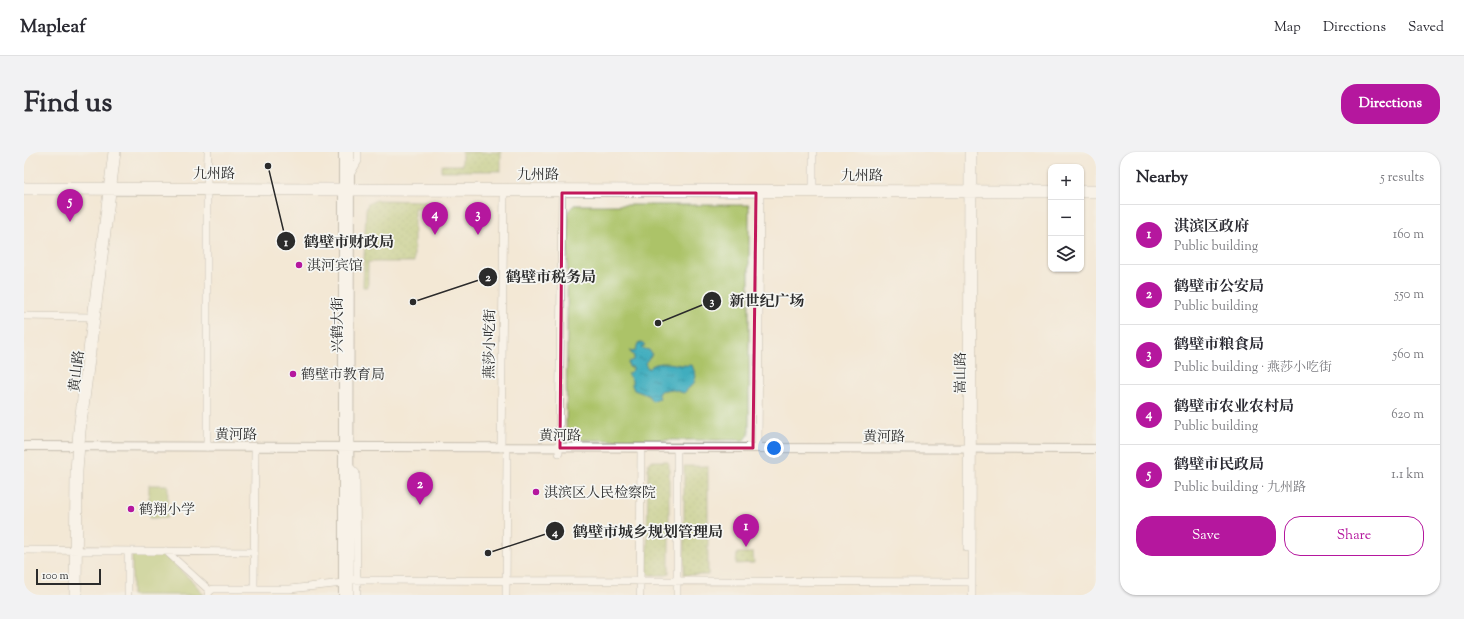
<!DOCTYPE html>
<html lang="en">
<head>
<meta charset="utf-8">
<style>
	:root { --surface:#fff; --page:#f2f2f3; --text:#2b2b33; --muted:#7c7c81; --line:#e1e1e2; --accent:#b5179e }
	body { margin:0; font-family:"Sorts Mill Goudy","Noto Serif SC",serif; background:var(--page); color:var(--text) }
	.controls { position:absolute; right:12px; top:12px; display:grid; overflow:hidden; border-radius:8px; box-shadow:0 1px 3px #0004 }
	.controls button { width:36px; height:36px; display:grid; place-items:center; padding:0; border:0; border-bottom:1px solid var(--line); background:var(--surface); color:var(--text); font:20px sans-serif }
	.scale { position:absolute; left:12px; bottom:10px; width:65px; box-sizing:border-box; padding-left:4px; border:2px solid #2b2b2b; border-top:0; font-size:11px; line-height:14px; white-space:nowrap; color:#2b2b2b; -webkit-text-stroke:3px #f6f6f2; paint-order:stroke }
	.you { position:absolute; left:750px; top:296px; width:14px; height:14px; margin:-10px; border:3px solid #fff; border-radius:50%; background:#1a73e8; box-shadow:0 0 0 6px #1a73e833 }
	.badge { display:grid; place-items:center; width:26px; height:26px; border-radius:50%; background:var(--accent); color:#fff; font-size:13px; font-weight:700 }
	.pin { position:absolute; translate:-50% -33px; filter:drop-shadow(0 1px 2px #0008) }
	.pin::after { content:''; position:absolute; top:21px; width:14px; height:12px; background:inherit; clip-path:polygon(0 0,100% 0,50% 100%) }
	.list { margin:0; padding:0; list-style:none }
	h2 { display:flex; justify-content:space-between; align-items:center; height:52px; margin:0; padding:0 16px; font-size:17px }
	h2 small { font-size:13px; font-weight:400; color:var(--muted) }
	.list li { display:grid; grid-template-columns:26px 1fr auto; gap:12px; align-items:center; box-sizing:border-box; height:60px; padding:0 16px; border-top:1px solid var(--line) }
	.list b { display:block; font-size:15px; white-space:nowrap }
	.list p { margin:0; font-size:13px; white-space:nowrap; color:var(--muted) }
	.list em { font-size:13px; font-style:normal; color:var(--muted) }
	.actions { display:flex; gap:8px; padding:12px 16px }
	.actions a { flex:1; padding:9px 0; border:1px solid var(--accent); border-radius:16px; text-align:center; font-size:14px; color:var(--accent) }
	.actions .main { background:var(--accent); color:#fff }
	.icon { flex:none; width:22px; height:22px; fill:none; stroke:currentColor; stroke-width:2; stroke-linecap:round; stroke-linejoin:round }
	.map { position:relative; flex:none; width:1072px; height:443px; overflow:hidden; border-radius:16px }
	header { display:flex; align-items:center; gap:24px; box-sizing:border-box; height:56px; padding:0 20px; background:var(--surface); border-bottom:1px solid var(--line) }
	header strong { font-size:19px }
	nav { display:flex; gap:22px; margin-inline-start:auto; font-size:14px }
	.intro { display:flex; align-items:center; justify-content:space-between; box-sizing:border-box; height:96px; padding:0 24px }
	h1 { margin:0; font-size:28px }
	.button { padding:10px 18px; border-radius:16px; background:var(--accent); color:#fff; font-size:14px; font-weight:700 }
	main { display:flex; gap:24px; padding:0 24px }
	aside { flex:1; background:var(--surface); border-radius:16px; box-shadow:0 1px 3px #0004 }
	.map>svg:first-child { display:block }
	.grass { fill:url(#grass-dots); stroke:#6c774a }
	.park { fill:#acc368; stroke:#6c774a }
	.water { fill:url(#water-ripples); stroke:#366c74 }
	.lines { fill:none; stroke-linecap:round; stroke-linejoin:round }
	.minor-casing { stroke:#8f8a80; stroke-width:8 }
	.major-casing { stroke:#8f8a80; stroke-width:10 }
	.minor { stroke:#fff; stroke-width:7 }
	.major { stroke:#fff; stroke-width:8 }
	.marked { fill:none; stroke:#c2185b; stroke-width:3; stroke-linejoin:round }
	.poi-dot { fill:#b5179e; stroke:#f6f6f2; stroke-width:1.5 }
	.labels { text-anchor:middle; stroke-width:3.5; stroke-linejoin:round; paint-order:stroke }
	.street-label { font-size:14px; fill:#2b2b2b; stroke:#f6f6f2 }
	.poi-label { font-size:14px; fill:#2b2b2b; stroke:#f6f6f2; text-anchor:start }
	.leader { fill:none; stroke:#2b2b2b; stroke-width:1.5 }
	.callout-dot { fill:#2b2b2b; stroke:#f6f6f2; stroke-width:1.5 }
	.mark-label { font-size:12px; text-anchor:middle; font-weight:bold; fill:#fff }
	.callout-label { font-size:15px; text-anchor:middle; font-weight:bold; fill:#2b2b2b; stroke:#f6f6f2; stroke-width:3.5; stroke-linejoin:round; paint-order:stroke }
</style>
</head>
<body>
<header>
<strong>Mapleaf</strong>
<nav><a>Map</a><a>Directions</a><a>Saved</a></nav>
</header>
<div class="intro"><h1>Find us</h1><a class="button">Directions</a></div>
<main>
<div class="map">
<svg width="1072" height="443" viewBox="0 0 1072 443">
	<defs>
		<pattern id="grass-dots" width="8" height="8" patternUnits="userSpaceOnUse"><rect width="8" height="8" fill="#acc368"/><path d="M2 2h.1M6 6h.1" fill="none" stroke="#8c9f56" stroke-width="1.8" stroke-linecap="round"/></pattern>
		<pattern id="water-ripples" width="26" height="14" patternUnits="userSpaceOnUse"><rect width="26" height="14" fill="#40adbe"/><path d="M2 4q2-2 4 0t4 0M15 11q2-2 4 0t4 0" fill="none" stroke="#368d9b"/></pattern>
	</defs>
	<rect width="100%" height="100%" fill="#f6f6f2"/>
	<filter id="ink" filterUnits="userSpaceOnUse"><feTurbulence type="fractalNoise" baseFrequency=".025" numOctaves="2"/><feDisplacementMap in="SourceGraphic" scale="8" xChannelSelector="R" yChannelSelector="G"/><feConvolveMatrix kernelMatrix="1 2 1 2 8 2 1 2 1" color-interpolation-filters="sRGB"/></filter>
	<filter id="wash" filterUnits="userSpaceOnUse"><feTurbulence type="fractalNoise" baseFrequency=".012" numOctaves="4" result="noise"/><feDisplacementMap in="SourceGraphic" scale="16" xChannelSelector="R" yChannelSelector="G"/><feGaussianBlur stdDeviation="0.9" result="paint"/><feColorMatrix in="noise" values="0 0 0 0 0 0 0 0 0 0 0 0 0 0 0 0 0 1.4 0 .05"/><feComposite in="paint" operator="in"/></filter>
	<g filter="url(#wash)">
		<rect width="100%" height="100%" fill="#f3e8d6"/>
		<path class="grass" d="M438 0H477V19H417V13H438Z
			M352 48 406 49V56H390V110H344V135H339L342 57 344 52Z
			M627 309H643L645 312V421L643 423H626L623 421 624 312Z
			M660 314H684V423H660Z
			M713 401H729L730 411 712 412Z"/>
		<path class="park" d="M550 53H725V283L720 288H546L542 285 544 59Z
			M125 333H144L143 366H125Z
			M108 402H139L170 431 180 443H108Z"/>
		<path class="water" d="M618 190 621 193 617 196 625 198 628 202 621 211 624 217C636 205 653 215 668 213L672 224 670 231 660 241 646 237 636 239 634 242 636 246 628 249 624 243 610 238 608 233V228L603 222 609 218V215H605L604 210 609 208 610 204 605 199 612 198 614 192Z"/>
	</g>
	<g filter="url(#ink)">
		<g class="lines">
			<defs>
				<path id="minor" d="M789 0V36
					M326 23 334 9V0
					M0 34 1027 37
					M183 34 184 0
					M1057 37H1072
					M0 39 1027 42
					M183 40V295
					M1057 42H1072
					M0 164 67 165
					M477 296 480 40
					M734 296 736 41
					M535 301 538 41
					M326 315 332 321 333 443
					M943 396 944 0
					M0 398 230 400
					M142 399 186 439
					M325 428 943 430
					M230 437 231 300
					M49 443 50 319 53 278 88 0
					M54 443 55 319 58 279 93 0
					M104 443V399
					M184 443 185 440 189 437H266L319 431
					M482 443 483 301
					M616 443 617 296
					M653 443V296
					M948 443 949 0"/>
				<path id="major" d="M0 294 1072 297
					M319 443V0
					M325 443 326 0"/>
			</defs>
			<use href="#minor" class="minor-casing"/>
			<use href="#major" class="major-casing"/>
			<use href="#minor" class="minor"/>
			<use href="#major" class="major"/>
		</g>
	</g>
	<path d="M0 0H1072V443H0ZM538 41H732L729 296H536Z" fill="#f3e8d6" fill-opacity=".55" fill-rule="evenodd"/>
	<path class="marked" d="M538 41H732L729 296H536Z"/>
	<g class="poi-dot">
		<circle cx="275" cy="113" r="4"/>
		<circle cx="269" cy="222" r="4"/>
		<circle cx="512" cy="340" r="4"/>
		<circle cx="107" cy="357" r="4"/>
	</g>
	<g class="labels">
		<g class="street-label">
			<text x="190" y="26">九州路</text>
			<text x="514" y="27">九州路</text>
			<text x="838" y="28">九州路</text>
			<text transform="translate(313 173) rotate(-90)" y="5">兴鹤大街</text>
			<text transform="translate(465 192) rotate(-89)" y="5">燕莎小吃街</text>
			<text transform="translate(52 219) rotate(-83)" y="5">黄山路</text>
			<text transform="translate(936 221) rotate(-90)" y="5">嵩山路</text>
			<text x="212" y="287">黄河路</text>
			<text x="536" y="288">黄河路</text>
			<text x="860" y="289">黄河路</text>
		</g>
		<g class="poi-label">
			<text x="283" y="118">淇河宾馆</text>
			<text x="277" y="227">鹤壁市教育局</text>
			<text x="520" y="345">淇滨区人民检察院</text>
			<text x="115" y="362">鹤翔小学</text>
		</g>
	</g>
	<path class="leader" d="M244 14L262 89M389 150L464 125M634 171L688 149M464 401L531 379"/>
	<g class="callout-dot">
		<circle cx="244" cy="14" r="4"/>
		<circle cx="389" cy="150" r="4"/>
		<circle cx="634" cy="171" r="4"/>
		<circle cx="464" cy="401" r="4"/>
		<circle cx="262" cy="89" r="10"/>
		<circle cx="464" cy="125" r="10"/>
		<circle cx="688" cy="149" r="10"/>
		<circle cx="531" cy="379" r="10"/>
	</g>
	<g class="mark-label">
		<text x="262" y="94">1</text>
		<text x="464" y="129">2</text>
		<text x="688" y="153">3</text>
		<text x="531" y="384">4</text>
	</g>
	<g class="callout-label">
		<text x="325" y="95">鹤壁市财政局</text>
		<text x="527" y="130">鹤壁市税务局</text>
		<text x="743" y="154">新世纪广场</text>
		<text x="624" y="385">鹤壁市城乡规划管理局</text>
	</g>
</svg>
<div class="controls">
<button>+</button>
<button>−</button>
<button><svg class="icon" aria-label="layers" viewBox="0 0 24 24"><path d="M12 4l9 5-9 5-9-5zM3 14l9 5 9-5"/></svg></button>
</div>
<div class="scale">100 m</div>
<div class="you"></div>
<div class="pin badge" style="left:722px;top:395px">1</div>
<div class="pin badge" style="left:396px;top:353px">2</div>
<div class="pin badge" style="left:454px;top:83px">3</div>
<div class="pin badge" style="left:411px;top:83px">4</div>
<div class="pin badge" style="left:46px;top:70px">5</div>
</div>
<aside>
<h2>Nearby<small>5 results</small></h2>
<ul class="list">
<li><span class="badge">1</span><div><b>淇滨区政府</b><p>Public building</p></div><em>160 m</em></li>
<li><span class="badge">2</span><div><b>鹤壁市公安局</b><p>Public building</p></div><em>550 m</em></li>
<li><span class="badge">3</span><div><b>鹤壁市粮食局</b><p>Public building · 燕莎小吃街</p></div><em>560 m</em></li>
<li><span class="badge">4</span><div><b>鹤壁市农业农村局</b><p>Public building</p></div><em>620 m</em></li>
<li><span class="badge">5</span><div><b>鹤壁市民政局</b><p>Public building · 九州路</p></div><em>1.1 km</em></li>
</ul>
<div class="actions"><a class="main">Save</a><a>Share</a></div>
</aside>
</main>
</body>
</html>
